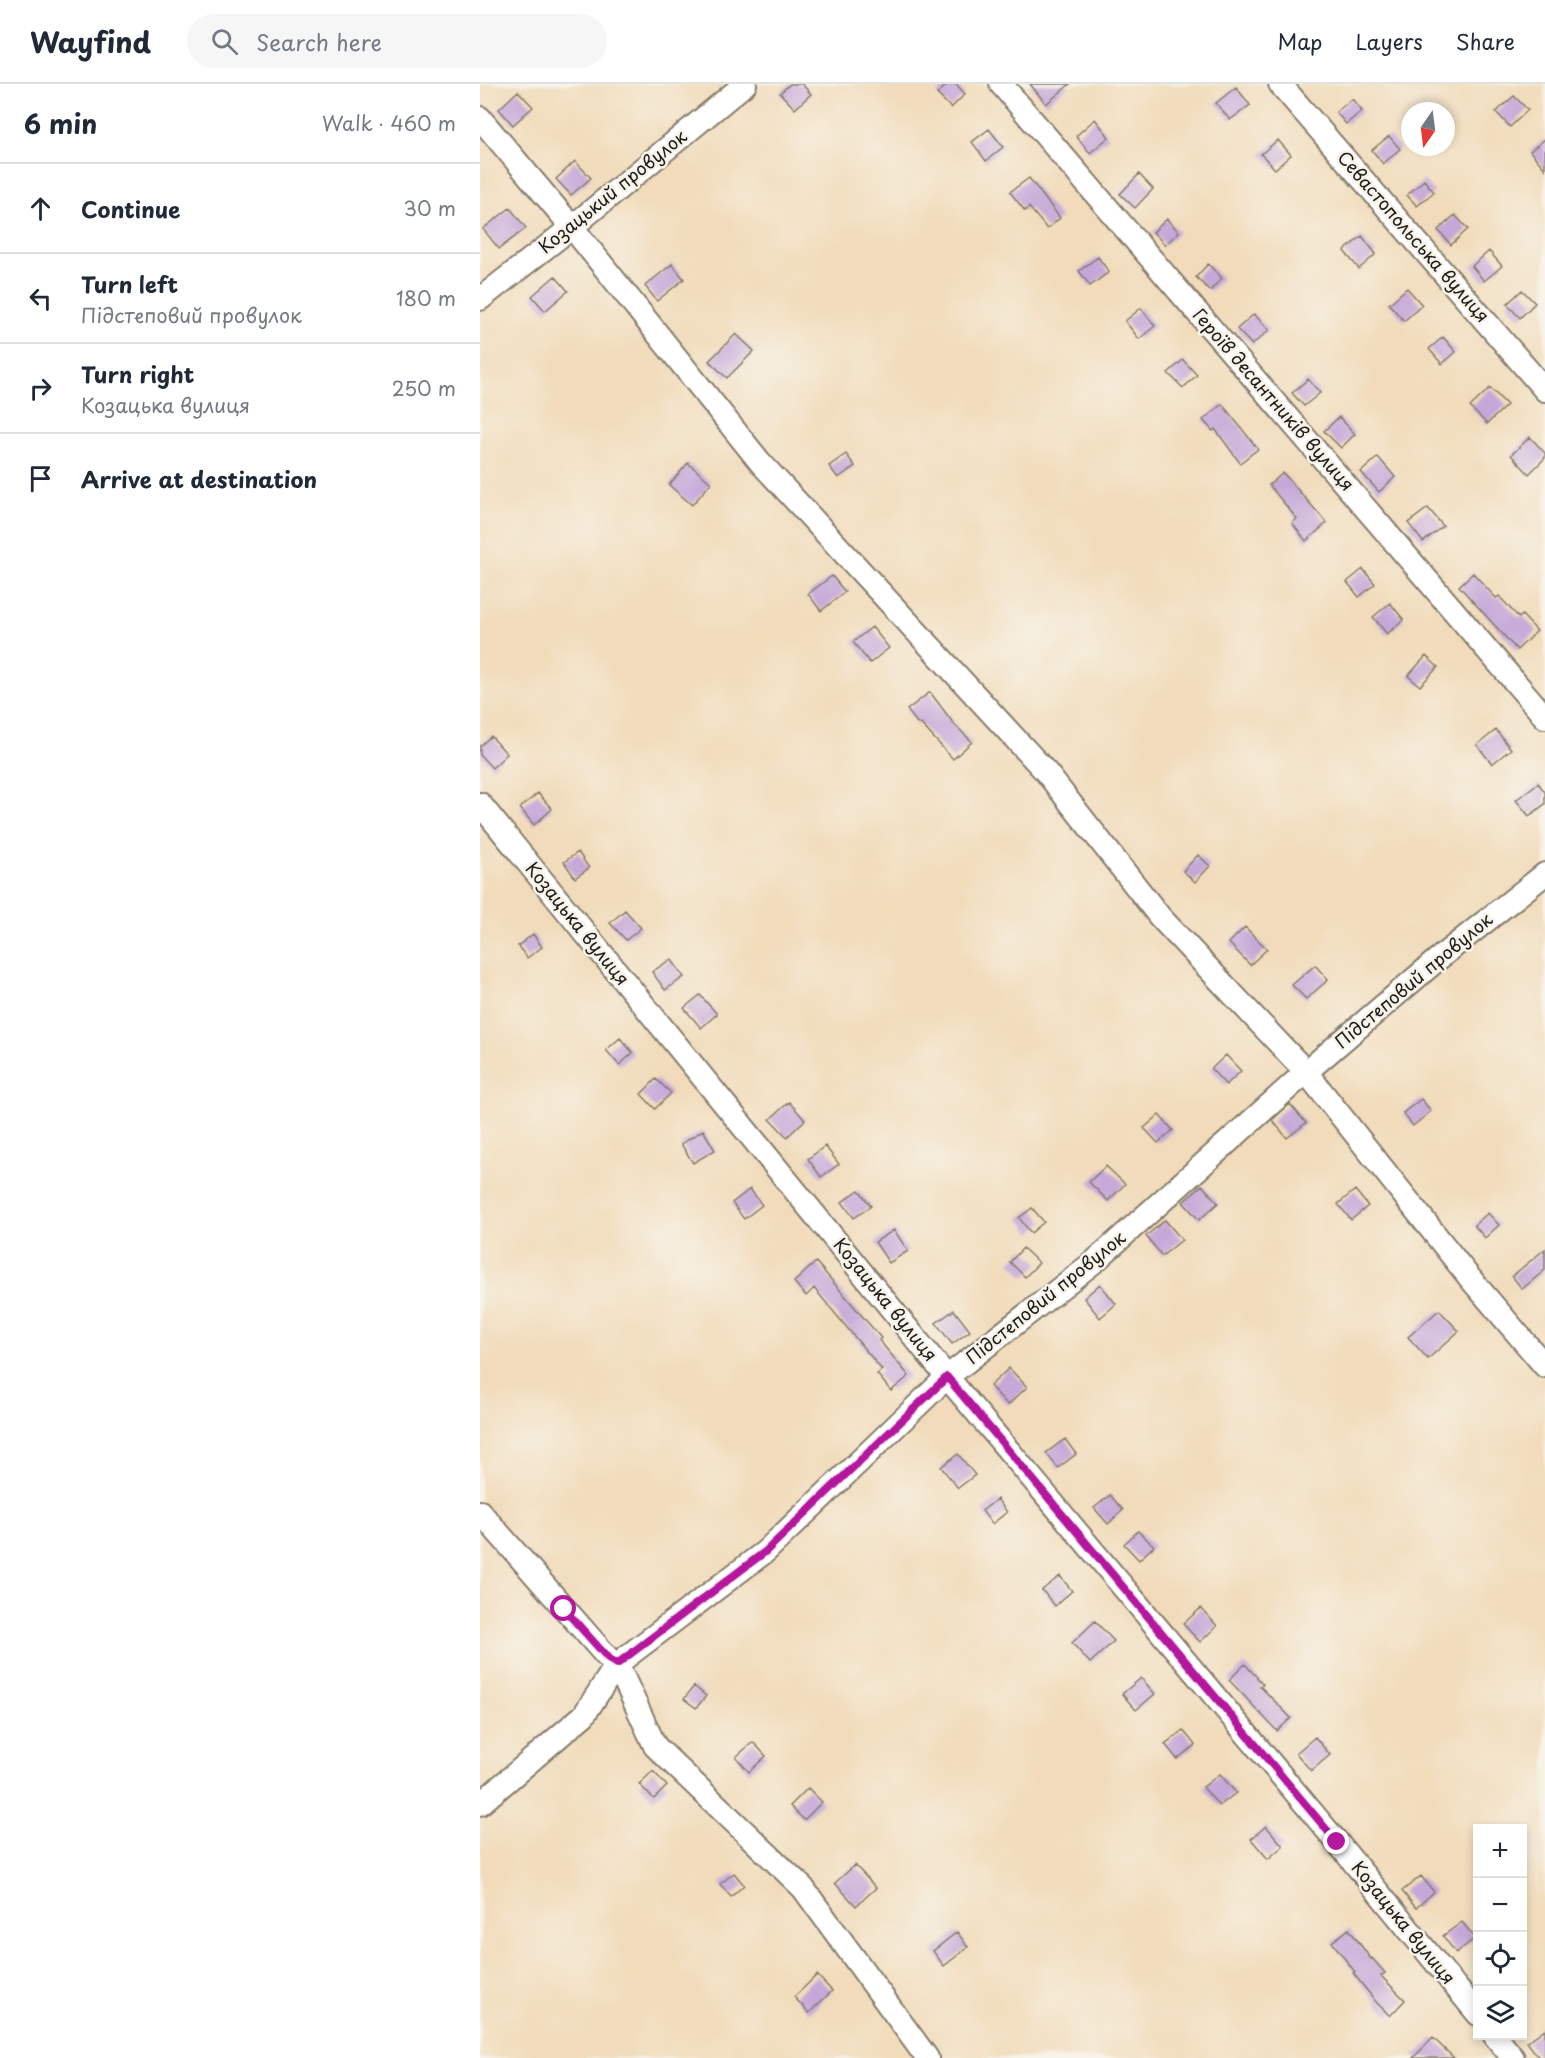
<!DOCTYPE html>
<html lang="en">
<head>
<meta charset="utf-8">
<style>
	:root { --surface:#fff; --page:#f6f6f7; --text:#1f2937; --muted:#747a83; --line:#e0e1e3 }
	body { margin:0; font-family:"Playpen Sans",sans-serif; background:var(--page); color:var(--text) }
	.controls { position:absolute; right:18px; bottom:18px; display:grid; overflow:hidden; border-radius:0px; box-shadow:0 3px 9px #0003 }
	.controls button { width:54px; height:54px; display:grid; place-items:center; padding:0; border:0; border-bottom:2px solid var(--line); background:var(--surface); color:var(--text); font:30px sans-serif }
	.compass { position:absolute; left:921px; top:18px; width:54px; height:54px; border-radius:50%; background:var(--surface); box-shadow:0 3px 9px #0003; rotate:194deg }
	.stop { position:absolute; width:18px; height:18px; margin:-14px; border:4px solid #b5179e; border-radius:50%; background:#fff }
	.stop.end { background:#b5179e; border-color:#fff; box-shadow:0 2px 6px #0008 }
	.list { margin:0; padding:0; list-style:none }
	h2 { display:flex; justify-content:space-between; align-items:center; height:78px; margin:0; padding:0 24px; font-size:26px }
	h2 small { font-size:20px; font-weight:400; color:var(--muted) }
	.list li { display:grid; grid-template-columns:39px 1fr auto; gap:18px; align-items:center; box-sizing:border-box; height:90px; padding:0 24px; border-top:2px solid var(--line) }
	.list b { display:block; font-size:22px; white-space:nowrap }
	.list p { margin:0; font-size:20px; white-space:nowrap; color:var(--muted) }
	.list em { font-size:20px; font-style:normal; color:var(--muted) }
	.icon { flex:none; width:33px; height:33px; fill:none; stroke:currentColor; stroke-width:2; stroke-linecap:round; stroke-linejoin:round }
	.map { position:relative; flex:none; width:1065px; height:1974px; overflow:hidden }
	header { display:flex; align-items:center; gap:36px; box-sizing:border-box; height:84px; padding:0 30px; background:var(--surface); border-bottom:2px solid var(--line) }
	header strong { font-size:28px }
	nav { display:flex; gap:33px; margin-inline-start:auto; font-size:21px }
	.search { width:420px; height:54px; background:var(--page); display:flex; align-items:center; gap:15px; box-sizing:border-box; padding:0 21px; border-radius:33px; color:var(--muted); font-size:22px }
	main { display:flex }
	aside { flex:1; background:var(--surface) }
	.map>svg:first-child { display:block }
	.building { fill:#c5a7d9 }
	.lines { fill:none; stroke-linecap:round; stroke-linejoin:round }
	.minor-casing { stroke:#867c6b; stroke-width:26 }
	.minor { stroke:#fff; stroke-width:22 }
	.route { stroke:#b5179e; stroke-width:8 }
	.labels { text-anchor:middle; stroke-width:5; stroke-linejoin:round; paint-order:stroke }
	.street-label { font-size:18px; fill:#1c1c1c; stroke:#f7f3e8 }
</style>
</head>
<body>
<header>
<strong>Wayfind</strong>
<div class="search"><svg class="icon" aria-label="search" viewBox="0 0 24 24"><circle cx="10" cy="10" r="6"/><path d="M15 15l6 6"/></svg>Search here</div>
<nav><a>Map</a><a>Layers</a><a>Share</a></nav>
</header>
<main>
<aside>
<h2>6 min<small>Walk · 460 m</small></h2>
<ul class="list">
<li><svg class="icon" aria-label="ahead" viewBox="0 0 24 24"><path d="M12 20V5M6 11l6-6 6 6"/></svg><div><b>Continue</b></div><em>30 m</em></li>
<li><svg class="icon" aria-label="left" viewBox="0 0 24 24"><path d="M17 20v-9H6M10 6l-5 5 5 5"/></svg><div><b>Turn left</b><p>Підстеповий провулок</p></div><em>180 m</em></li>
<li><svg class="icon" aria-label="right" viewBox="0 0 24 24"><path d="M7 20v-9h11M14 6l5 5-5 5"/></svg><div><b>Turn right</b><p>Козацька вулиця</p></div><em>250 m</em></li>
<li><svg class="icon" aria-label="arrive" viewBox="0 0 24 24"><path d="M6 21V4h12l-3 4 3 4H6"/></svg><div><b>Arrive at destination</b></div></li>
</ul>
</aside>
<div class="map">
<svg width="1065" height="1974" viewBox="0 0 1065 1974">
	<rect width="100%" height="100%" fill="#f7f3e8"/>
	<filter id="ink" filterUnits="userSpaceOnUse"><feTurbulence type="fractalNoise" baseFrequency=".0167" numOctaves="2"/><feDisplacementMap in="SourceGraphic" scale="12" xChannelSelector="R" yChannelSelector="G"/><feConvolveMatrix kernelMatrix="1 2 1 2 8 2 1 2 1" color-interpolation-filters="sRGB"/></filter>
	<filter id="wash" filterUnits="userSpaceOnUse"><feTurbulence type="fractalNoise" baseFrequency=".008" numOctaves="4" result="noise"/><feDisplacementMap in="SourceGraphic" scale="24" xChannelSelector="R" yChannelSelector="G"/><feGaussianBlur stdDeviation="1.35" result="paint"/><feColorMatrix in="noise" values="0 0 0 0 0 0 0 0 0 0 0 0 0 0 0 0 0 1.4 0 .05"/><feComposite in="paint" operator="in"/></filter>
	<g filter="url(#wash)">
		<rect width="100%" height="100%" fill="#f1dbba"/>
		<g id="blocks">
			<path class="building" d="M310 0H322L331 10 315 25 300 9Z
				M468 0H476L485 10 471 24 457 10Z
				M550 0H590L566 20Z
				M756 3 770 21 750 36 736 19Z
				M38 7 53 23 33 41 19 25Z
				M1034 12 1048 26 1030 43 1016 28Z
				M872 15 882 27 866 40 856 28Z
				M615 35 629 53 610 69 596 52Z
				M509 45 523 63 506 77 492 58Z
				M909 52 920 65 903 80 892 66Z
				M1065 55V85L1050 67Z
				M798 56 811 71 795 85 781 70Z
				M95 77 111 94 91 111 76 95Z
				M659 90 673 105 655 124 640 110Z
				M549 94 580 134 567 145 549 123 545 127 530 108Z
				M944 96 954 108 937 122 927 111Z
				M30 124 46 144 19 165 3 145Z
				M975 131 988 145 971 161 958 146Z
				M687 135 699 148 685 161 673 148Z
				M882 152 896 170 879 185 864 167Z
				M1009 167 1022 182 1004 197 992 182Z
				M618 173 629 188 610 202 599 187Z
				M192 180 204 195 177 217 165 202Z
				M728 180 742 194 730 207 716 193Z
				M75 192 88 207 65 227 52 212Z
				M927 204 942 221 924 237 909 220Z
				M1042 206 1055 219 1040 234 1027 220Z
				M661 224 675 242 659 255 645 237Z
				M774 230 789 246 772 261 757 245Z
				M256 250 274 267 247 294 229 277Z
				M963 253 976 268 962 280 949 265Z
				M703 276 717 291 703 304 688 289Z
				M828 295 840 309 824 322 812 309Z
				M1010 304 1027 321 1007 340 990 323Z
				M742 320 778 365 760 379 735 345 733 347 723 336Z
				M859 333 875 350 861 364 844 347Z
				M1050 353 1065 369V374L1049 390 1031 371Z
				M366 370 375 382 358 394 349 382Z
				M898 373 915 393 899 408 881 388Z
				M208 379 231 399 212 421 189 401Z
				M803 389 847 439 826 457 812 439 817 435 789 401Z
				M948 424 963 442 943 458 928 439Z
				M883 485 895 500 879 513 867 498Z
				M993 489 1016 514 1019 512 1039 534 1042 531 1057 547 1037 566 979 502Z
				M352 492 365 508 341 527 328 510Z
				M910 519 924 536 907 550 893 533Z
				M392 543 409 564 390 579 373 558Z
				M946 572 958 583 940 602 928 592Z
				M450 608 474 640 492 658 473 675 440 639 438 640 427 626Z
				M1016 646 1031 665 1012 680 997 661Z
				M11 652 27 670 12 684 0 671V662Z
				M1058 699 1065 708V720L1049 732 1036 716Z
				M58 709 72 725 54 741 40 724Z
				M98 768 109 784 95 794 84 778Z
				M718 771 730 782 715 798 703 787Z
				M145 826 161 844 146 856 130 839Z
				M765 843 787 865 770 881 749 859Z
				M53 850 62 863 47 874 38 862Z
				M191 875 204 893 185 906 172 888Z
				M835 881 848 896 826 915 812 901Z
				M220 911 237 930 221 944 204 924Z
				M140 954 153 969 139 981 126 966Z
				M746 971 761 987 746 1001 731 985Z
				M176 995 191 1009 175 1025 161 1010Z
				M941 1015 951 1027 933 1042 923 1029Z
				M309 1018 325 1036 307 1053 290 1035Z
				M810 1020 826 1039 807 1054 792 1036Z
				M679 1031 693 1046 678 1059 664 1044Z
				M223 1046 235 1066 213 1079 201 1060Z
				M345 1062 359 1080 341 1093 328 1075Z
				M626 1082 645 1100 628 1117 609 1098Z
				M722 1101 738 1119 719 1136 703 1118Z
				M270 1105 282 1121 264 1135 252 1119Z
				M379 1106 391 1122 374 1134 362 1118Z
				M875 1106 888 1122 871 1136 858 1120Z
				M552 1124 564 1138 551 1149 539 1134Z
				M1008 1129 1019 1141 1005 1154 994 1141Z
				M685 1136 702 1156 682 1172 666 1152Z
				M414 1146 428 1167 409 1179 395 1158Z
				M543 1164 559 1179 545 1193 530 1178Z
				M1065 1165V1186L1042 1205 1032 1192Z
				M336 1178 401 1254 399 1256 429 1292 411 1307 397 1290 402 1286 334 1204 326 1212 314 1198Z
				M620 1200 636 1220 620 1234 604 1214Z
				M474 1226 490 1247 472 1260 456 1239Z
				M959 1226 979 1247 948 1275 928 1253Z
				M529 1284 547 1303 528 1321 510 1302Z
				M585 1355 596 1370 578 1384 566 1369Z
				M478 1370 495 1391 478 1404 461 1383Z
				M630 1411 643 1426 628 1440 614 1424Z
				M517 1415 527 1428 512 1440 502 1427Z
				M658 1447 674 1462 659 1476 644 1460Z
				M580 1492 592 1507 575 1522 562 1506Z
				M721 1524 737 1542 720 1558 703 1540Z
				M615 1537 634 1557 610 1579 592 1559Z
				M765 1580 783 1600 780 1602 811 1634 797 1647 749 1596Z
				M661 1594 675 1610 656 1626 642 1610Z
				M214 1602 226 1612 216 1624 204 1615Z
				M703 1646 715 1661 697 1675 685 1660Z
				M835 1653 850 1671 831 1687 816 1669Z
				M273 1658 286 1672 269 1688 256 1673Z
				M173 1687 187 1702 174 1715 159 1700Z
				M740 1690 756 1709 739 1722 723 1703Z
				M328 1704 342 1718 324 1736 310 1722Z
				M786 1742 803 1762 788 1775 771 1755Z
				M375 1781 396 1804 376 1822 355 1799Z
				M254 1789 264 1801 251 1813 240 1800Z
				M941 1792 954 1808 936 1824 922 1807Z
				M982 1838 995 1854 976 1869 963 1852Z
				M869 1845 891 1875 892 1874 905 1889 901 1892 925 1916 910 1932 897 1919 873 1889 875 1888 852 1858Z
				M477 1848 488 1863 464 1882 453 1867Z
				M337 1891 352 1907 329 1929 314 1913Z
				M1065 1945V1974H1059L1047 1958Z
				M953 1954 974 1974H933Z"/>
		</g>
	</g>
	<g filter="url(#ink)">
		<use href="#blocks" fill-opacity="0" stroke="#867c6b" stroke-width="1.5"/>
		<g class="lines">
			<defs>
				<path id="minor" d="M521 0 1065 633
					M800 0 1065 306
					M0 34 92 143 280 378 566 688 680 833 826 988 989 1193 1065 1282
					M0 215 92 143 265 0
					M0 720 467 1293 857 1758 998 1930
					M0 1428 128 1574 137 1580 175 1662 323 1804 447 1974
					M0 1720 104 1631 137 1580 286 1467 467 1293 615 1177 826 988 958 875 1065 790
					M1015 1952 1033 1974"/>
			</defs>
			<use href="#minor" class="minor-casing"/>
			<use href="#minor" class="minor"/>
		</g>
	</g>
	<g class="lines" filter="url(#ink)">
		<path class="route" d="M84 1525 128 1574 137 1580 286 1467 467 1293 857 1758"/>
	</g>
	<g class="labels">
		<g class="street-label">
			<text transform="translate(133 108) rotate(-39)" y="6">Козацький провулок</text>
			<text transform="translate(933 153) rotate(49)" y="6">Севастопольська вулиця</text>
			<text transform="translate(793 316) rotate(49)" y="6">Героїв десантників вулиця</text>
			<text transform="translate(97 840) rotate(51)" y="6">Козацька вулиця</text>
			<text transform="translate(934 897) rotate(-40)" y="6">Підстеповий провулок</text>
			<text transform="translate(566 1214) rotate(-39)" y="6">Підстеповий провулок</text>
			<text transform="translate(405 1216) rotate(51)" y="6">Козацька вулиця</text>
			<text transform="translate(923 1839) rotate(51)" y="6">Козацька вулиця</text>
		</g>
	</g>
</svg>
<div class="controls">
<button>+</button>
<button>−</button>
<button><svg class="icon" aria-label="locate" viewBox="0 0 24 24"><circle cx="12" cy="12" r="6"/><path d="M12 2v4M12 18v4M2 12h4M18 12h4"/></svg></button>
<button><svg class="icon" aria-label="layers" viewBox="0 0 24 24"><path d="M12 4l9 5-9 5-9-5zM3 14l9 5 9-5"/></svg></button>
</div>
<svg class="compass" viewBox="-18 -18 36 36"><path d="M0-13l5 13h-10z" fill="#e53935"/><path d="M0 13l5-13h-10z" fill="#747a83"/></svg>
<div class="stop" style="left:84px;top:1525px"></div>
<div class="stop end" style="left:857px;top:1758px"></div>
</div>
</main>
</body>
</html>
